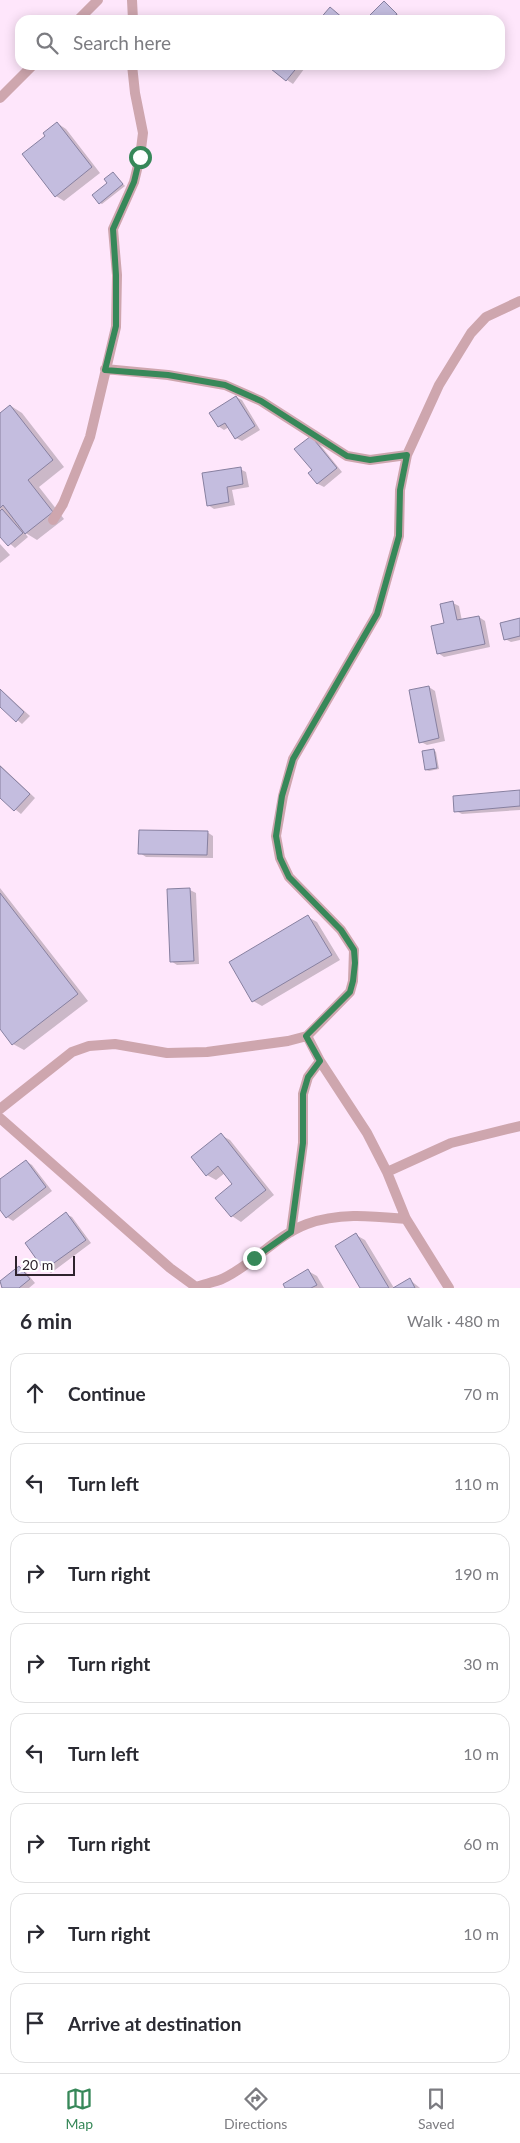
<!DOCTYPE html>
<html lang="en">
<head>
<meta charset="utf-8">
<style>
	:root { --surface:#fff; --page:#f2f2f3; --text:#2b2b33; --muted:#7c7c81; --line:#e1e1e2; --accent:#378859 }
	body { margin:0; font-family:Lato,sans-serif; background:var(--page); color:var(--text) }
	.scale { position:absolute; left:15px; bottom:12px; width:60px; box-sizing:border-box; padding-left:5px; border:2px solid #2e232d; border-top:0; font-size:14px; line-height:18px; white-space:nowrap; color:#2e232d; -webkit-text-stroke:4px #fff; paint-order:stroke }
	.stop { position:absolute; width:15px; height:15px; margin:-11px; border:4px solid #378859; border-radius:50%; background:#fff }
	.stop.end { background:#378859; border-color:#fff; box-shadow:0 1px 5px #0008 }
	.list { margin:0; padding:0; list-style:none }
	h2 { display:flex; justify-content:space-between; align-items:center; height:65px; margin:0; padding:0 20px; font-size:21px }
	h2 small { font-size:16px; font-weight:400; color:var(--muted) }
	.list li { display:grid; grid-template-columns:32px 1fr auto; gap:15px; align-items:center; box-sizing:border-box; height:80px; margin:0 10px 10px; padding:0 10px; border:1px solid var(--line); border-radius:15px }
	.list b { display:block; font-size:19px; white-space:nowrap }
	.list em { font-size:16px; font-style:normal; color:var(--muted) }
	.icon { flex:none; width:28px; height:28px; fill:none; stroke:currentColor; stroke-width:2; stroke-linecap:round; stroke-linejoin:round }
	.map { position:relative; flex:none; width:520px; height:1288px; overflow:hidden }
	.search { position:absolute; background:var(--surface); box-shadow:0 2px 12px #0003; left:15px; right:15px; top:15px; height:55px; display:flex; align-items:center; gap:12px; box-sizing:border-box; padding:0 18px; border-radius:15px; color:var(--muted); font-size:19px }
	.sheet { height:785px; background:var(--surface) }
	nav { display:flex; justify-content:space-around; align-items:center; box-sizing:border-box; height:70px; border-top:1px solid var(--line); background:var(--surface); font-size:14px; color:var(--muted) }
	nav a { display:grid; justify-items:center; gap:2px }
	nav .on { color:var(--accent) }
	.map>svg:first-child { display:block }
	.shadow { fill:#0003 }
	.building { fill:#c4bddf; stroke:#8780a0 }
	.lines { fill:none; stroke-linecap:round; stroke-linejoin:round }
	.lane { stroke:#cea6ae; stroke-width:10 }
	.route { stroke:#378859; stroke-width:6 }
</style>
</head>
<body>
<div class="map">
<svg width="520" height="1288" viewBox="0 0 520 1288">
	<rect width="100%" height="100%" fill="#fee6fb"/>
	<path class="shadow" d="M384 3 402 18 399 20H367Z
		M276 65H307L293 84 287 80Z
		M57 123 66 129 100 173 64 201 56 196Z
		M113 173 125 186 102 204 100 203Z
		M236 397 242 400 260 430 242 441 236 438 229 427 224 430 218 426Z
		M11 406 22 413 64 467 39 487 64 519 37 540 24 532 28 537 15 548 0 535V415Z
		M311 437 317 441 342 472 324 487 318 484 310 473 313 470Z
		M240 469 246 472 249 487 232 490 235 505 214 509 208 505Z
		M0 544 10 555 0 563Z
		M453 603 459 606 462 621 479 617 485 621 490 647 444 657 438 653Z
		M520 620V640L511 642 505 639Z
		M429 687 435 691 445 741 427 745 421 742Z
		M0 689 30 716 22 724 0 705Z
		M434 750 436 752 439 769 429 771 426 770Z
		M0 765 35 798 21 814 0 797Z
		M520 792V810L462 814 456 811Z
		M207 832 213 836V858L146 857 140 853Z
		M0 888 88 1001 24 1050 13 1044 0 1026Z
		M190 890 196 893 199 964 177 965 171 961Z
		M308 917 317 922 340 960 262 1006 253 1001Z
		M221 1135 230 1140 274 1195 241 1222 232 1216 217 1198 234 1184 225 1173 216 1180 207 1175Z
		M26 1161 32 1165 52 1191 13 1221 7 1217 0 1208V1181Z
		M66 1214 72 1217 91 1243 51 1273 45 1269 26 1243Z
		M356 1235 365 1240 394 1288H361Z
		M19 1267 25 1271 35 1283 29 1288H4L0 1283Z
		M308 1271 317 1276 324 1288H287Z
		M410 1280 420 1288H395Z"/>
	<path class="building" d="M384 1 397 14 390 20H365Z
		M330 7 344 19 343 20H319Z
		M274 65H299L286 81 271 69Z
		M57 122 92 167 55 197 22 154 45 136 43 133Z
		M113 172 123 184 99 204 92 195 107 183 104 179Z
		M236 396 255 426 235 439 225 423 218 427 209 413Z
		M10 405 53 460 28 480 53 512 25 534 3 505 0 508V413Z
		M311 436 337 468 317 484 308 473 312 470 294 449Z
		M241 467 243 484 227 487 229 502 207 506 202 473Z
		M2 509 23 533 8 546 0 537V511Z
		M453 601 457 620 479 616 485 644 437 654 431 626 444 623 440 604Z
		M520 618V636L504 640 500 623Z
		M429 686 439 738 419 743 409 690Z
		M0 689 24 712 16 722 0 707Z
		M434 749 437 768 425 770 422 751Z
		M0 766 30 794 14 811 0 798Z
		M520 790V806L454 812 453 796Z
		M139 830 208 831 207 855 138 854Z
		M190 888 194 961 170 962 167 889Z
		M0 893 78 994 12 1045 0 1029Z
		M308 915 332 955 252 1002 229 962Z
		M221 1133 266 1190 231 1217 215 1198 232 1184 218 1166 206 1176 191 1157Z
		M26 1160 46 1187 6 1218 0 1210V1179Z
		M66 1212 86 1240 44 1270 25 1243Z
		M356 1233 389 1288H360L335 1246Z
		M19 1266 30 1279 19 1288H2L0 1281Z
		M308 1269 317 1285 311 1288H285L283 1284Z
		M410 1278 415 1288H393Z"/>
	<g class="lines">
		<path class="lane" d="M132 0 133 20
			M78 20 98 0
			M0 98 33 65
			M105 369 168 375 225 385 261 401 347 456 370 460 407 455
			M53 520 63 504 90 437 116 327 117 275 113 229 134 182 140 157 143 133 135 93 132 65
			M320 1061 367 1133 387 1172 406 1219 449 1288
			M0 1109 72 1052 89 1046 115 1044 167 1053 207 1052 288 1041 307 1036 350 992 353 981 354 950 341 930 289 877 280 858 276 836 283 796 293 759 377 614 399 536 400 490 407 455 439 385 471 333 486 317 520 301
			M0 1118 170 1268 196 1287C205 1284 214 1282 222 1279 253 1265 275 1236 307 1224 339 1212 373 1216 406 1219
			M387 1172 451 1143 520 1126
			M291 1232 303 1143V1094L308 1077 320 1061 307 1036"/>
	</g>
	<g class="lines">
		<path class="route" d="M140 157 134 182 113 229 116 275V326L105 370 168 375 225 385 261 401 347 456 370 460 407 455 400 490 399 536 377 614 293 759 282 796 276 836 280 858 289 877 341 930 354 950 355 963 353 981 350 992 306 1036 320 1061 308 1077 303 1094V1143L291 1232 254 1258"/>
	</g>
</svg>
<div class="scale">20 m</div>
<div class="stop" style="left:140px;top:157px"></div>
<div class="stop end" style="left:254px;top:1258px"></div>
<div class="search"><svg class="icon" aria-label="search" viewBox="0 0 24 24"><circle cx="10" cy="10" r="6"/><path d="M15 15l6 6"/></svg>Search here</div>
</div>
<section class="sheet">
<h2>6 min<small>Walk · 480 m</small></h2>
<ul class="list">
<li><svg class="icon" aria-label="ahead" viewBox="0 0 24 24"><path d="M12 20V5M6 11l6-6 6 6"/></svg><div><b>Continue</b></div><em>70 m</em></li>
<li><svg class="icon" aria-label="left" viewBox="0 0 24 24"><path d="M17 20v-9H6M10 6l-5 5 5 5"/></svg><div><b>Turn left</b></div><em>110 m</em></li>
<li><svg class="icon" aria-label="right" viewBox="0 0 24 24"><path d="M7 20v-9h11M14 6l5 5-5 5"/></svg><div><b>Turn right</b></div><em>190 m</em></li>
<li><svg class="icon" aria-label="right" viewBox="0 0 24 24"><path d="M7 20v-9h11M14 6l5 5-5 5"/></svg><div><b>Turn right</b></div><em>30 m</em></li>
<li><svg class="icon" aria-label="left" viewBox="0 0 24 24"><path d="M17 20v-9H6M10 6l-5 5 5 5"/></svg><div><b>Turn left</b></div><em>10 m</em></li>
<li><svg class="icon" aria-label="right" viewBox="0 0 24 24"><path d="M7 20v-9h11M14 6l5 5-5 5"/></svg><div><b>Turn right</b></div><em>60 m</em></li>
<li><svg class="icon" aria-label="right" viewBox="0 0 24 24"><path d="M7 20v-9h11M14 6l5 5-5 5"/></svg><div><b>Turn right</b></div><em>10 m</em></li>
<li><svg class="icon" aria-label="arrive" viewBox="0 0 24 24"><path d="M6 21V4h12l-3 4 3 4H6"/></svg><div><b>Arrive at destination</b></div></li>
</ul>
</section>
<nav>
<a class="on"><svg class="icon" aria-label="map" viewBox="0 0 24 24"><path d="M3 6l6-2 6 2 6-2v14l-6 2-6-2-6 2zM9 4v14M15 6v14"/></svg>Map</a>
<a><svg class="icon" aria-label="directions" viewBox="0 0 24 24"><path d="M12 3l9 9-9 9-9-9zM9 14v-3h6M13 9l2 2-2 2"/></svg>Directions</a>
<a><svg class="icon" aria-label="saved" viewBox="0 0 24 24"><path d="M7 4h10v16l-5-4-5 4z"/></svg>Saved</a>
</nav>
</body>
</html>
